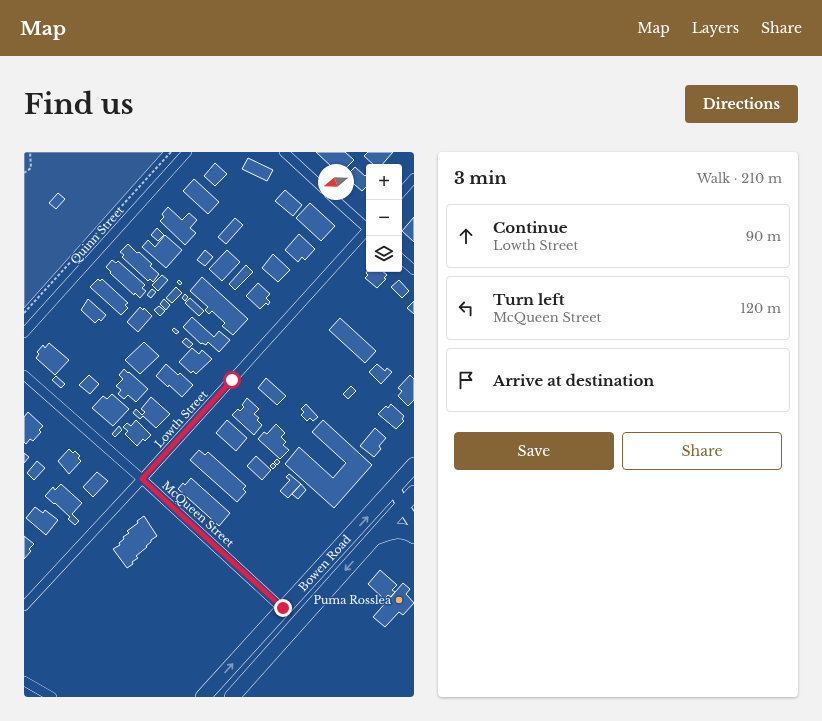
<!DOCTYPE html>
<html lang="en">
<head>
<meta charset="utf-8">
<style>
	:root { --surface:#fff; --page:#f2f2f2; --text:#222; --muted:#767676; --line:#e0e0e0; --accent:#856535 }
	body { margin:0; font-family:"Libre Baskerville",serif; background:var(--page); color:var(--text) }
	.controls { position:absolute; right:12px; top:12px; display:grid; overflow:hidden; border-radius:4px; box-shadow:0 1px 3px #0004 }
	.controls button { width:36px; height:36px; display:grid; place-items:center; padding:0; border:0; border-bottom:1px solid var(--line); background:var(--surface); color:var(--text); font:20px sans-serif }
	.compass { position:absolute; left:294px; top:12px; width:36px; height:36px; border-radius:50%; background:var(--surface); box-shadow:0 1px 3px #0004; rotate:251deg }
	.stop { position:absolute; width:12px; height:12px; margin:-9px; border:3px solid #e11d48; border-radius:50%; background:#fff }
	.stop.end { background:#e11d48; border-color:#fff; box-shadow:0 1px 4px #0008 }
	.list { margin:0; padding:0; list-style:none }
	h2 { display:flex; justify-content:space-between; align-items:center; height:52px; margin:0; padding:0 16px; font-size:17px }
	h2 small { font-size:13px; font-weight:400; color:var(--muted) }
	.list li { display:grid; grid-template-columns:26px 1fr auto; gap:12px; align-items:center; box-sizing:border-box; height:64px; margin:0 8px 8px; padding:0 8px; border:1px solid var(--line); border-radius:4px }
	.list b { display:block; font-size:15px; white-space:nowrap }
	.list p { margin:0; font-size:13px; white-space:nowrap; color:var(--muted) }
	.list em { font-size:13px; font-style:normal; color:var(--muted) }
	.actions { display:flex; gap:8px; padding:12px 16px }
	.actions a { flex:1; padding:9px 0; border:1px solid var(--accent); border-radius:4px; text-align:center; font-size:14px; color:var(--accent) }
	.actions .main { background:var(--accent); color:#fff }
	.icon { flex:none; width:22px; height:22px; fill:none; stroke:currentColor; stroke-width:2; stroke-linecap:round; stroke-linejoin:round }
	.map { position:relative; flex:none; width:390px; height:545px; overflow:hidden; border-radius:4px }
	header { display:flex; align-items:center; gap:24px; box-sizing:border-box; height:56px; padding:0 20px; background:var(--accent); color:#fff }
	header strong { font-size:19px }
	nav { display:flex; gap:22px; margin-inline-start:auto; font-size:14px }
	.intro { display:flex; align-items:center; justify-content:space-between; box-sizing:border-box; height:96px; padding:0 24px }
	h1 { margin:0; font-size:28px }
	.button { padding:10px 18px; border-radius:4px; background:var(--accent); color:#fff; font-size:14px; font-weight:700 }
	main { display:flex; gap:24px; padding:0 24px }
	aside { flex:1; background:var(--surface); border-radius:4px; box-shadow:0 1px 3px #0004 }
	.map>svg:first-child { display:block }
	.built { fill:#305b95; stroke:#a8bbd7 }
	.building { fill:#3563a3; stroke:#f2f6ff }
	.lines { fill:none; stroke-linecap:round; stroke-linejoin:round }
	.minor-casing { stroke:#f2f6ff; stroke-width:10 }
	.tertiary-casing { stroke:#f2f6ff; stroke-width:14 }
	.primary-casing { stroke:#f2f6ff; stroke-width:16 }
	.path { stroke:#b3c4dc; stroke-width:2; stroke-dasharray:3 2; stroke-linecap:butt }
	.minor { stroke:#1f4e8c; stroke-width:9 }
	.tertiary { stroke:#1f4e8c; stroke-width:12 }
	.primary { stroke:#1f4e8c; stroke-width:15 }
	.oneway { stroke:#7e9ac0 }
	.route { stroke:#e11d48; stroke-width:5 }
	.poi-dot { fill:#ffb74d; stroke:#1f4e8c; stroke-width:1.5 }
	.labels { text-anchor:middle; stroke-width:3; stroke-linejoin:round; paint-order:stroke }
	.street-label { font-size:11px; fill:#f2f6ff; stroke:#1f4e8c }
	.poi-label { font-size:11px; fill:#f2f6ff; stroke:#1f4e8c; text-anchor:end }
</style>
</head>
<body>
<header>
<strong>Map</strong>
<nav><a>Map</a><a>Layers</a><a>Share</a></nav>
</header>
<div class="intro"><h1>Find us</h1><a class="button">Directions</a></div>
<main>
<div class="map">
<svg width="390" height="545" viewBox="0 0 390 545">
	<rect width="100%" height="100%" fill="#1f4e8c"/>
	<path class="built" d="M0 0H139L0 156Z"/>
	<path class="building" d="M292 0H321L330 8 320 18H311Z
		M344 0H369L356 15H352L340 4Z
		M224 6 249 18 243 29 218 17Z
		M191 11 203 22 191 34 180 24Z
		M331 15 341 24 344 21 345 22V32L338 39 324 27V22Z
		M170 27 195 50 184 62 159 39Z
		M261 38 278 53 269 64 251 49Z
		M34 41 41 47 32 57 25 51Z
		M286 51 311 74 297 89 272 66Z
		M144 55 158 68 165 61 173 68 166 76 172 81 161 93 136 69 140 65 138 62Z
		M390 65V90L378 79Z
		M211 66 219 73 202 92 194 85Z
		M133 76 140 83 134 89 127 83Z
		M275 82 291 97 281 108 278 105 274 110 261 98Z
		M141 83 158 98 142 116 118 95 124 88 131 95Z
		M104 92 113 101 115 100 128 112 126 114 135 122 129 130 126 127 124 129 98 105 100 103 96 100Z
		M181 98 189 105 181 114 173 108Z
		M203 98 216 110 198 129 185 117Z
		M249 102 266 118 254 130 238 116Z
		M88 108 92 111 94 109 121 133 118 136 122 139 116 146 111 141 110 143 86 121 87 120 82 115Z
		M222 113 229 120 211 138 205 132Z
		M345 115V117H356L363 123 360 126 362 127 353 136 341 126 344 123 342 121 344 118 343 116Z
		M138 123 144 128 134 139 128 133Z
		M178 125 224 167 209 183 198 174 201 171 188 159 185 162 181 158 184 155 166 139Z
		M74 127 76 129 78 127 104 151 101 153 104 156 97 163 66 135Z
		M155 128 158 131 156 133 153 130Z
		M375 128 385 139 378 146 367 135Z
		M234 131 246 142 242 146 246 150 244 153 242 151 236 157 222 144Z
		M152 135 158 141 148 151 142 146Z
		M128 137 132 140 127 146 123 143Z
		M161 142 164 145 161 149 158 146Z
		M166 146 180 159 175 164 161 151Z
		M64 147 82 163 77 169 75 167 71 171 57 158Z
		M140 147 146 153 142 158 136 152Z
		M390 149V162L383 156Z
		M135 154 141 159 136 164 130 158Z
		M116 155 119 158 120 156 128 164 114 180 103 170Z
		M168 165 190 185 195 179 206 188 195 200 184 190 182 193 178 191 177 192 159 175Z
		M316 166 352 199 341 211 305 178Z
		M150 176 155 180 152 182 148 178Z
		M162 186 169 192 165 196 158 190Z
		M120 190 135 204 116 222 101 208Z
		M25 191 45 208 31 223 12 206 15 202 13 200 19 193 21 196Z
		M168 196 175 202 178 198 188 207 172 222 169 219 167 221 155 210Z
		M142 212 154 223 156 221 169 233 158 245 145 233 144 235 132 224Z
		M353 212 361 219 363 216 368 220 357 232 345 220Z
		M100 217 104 221 105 220 124 237 112 250 104 243 100 247 94 242 97 238 92 234 99 227 95 223Z
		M65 223 75 232 66 242 55 233Z
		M386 223 390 227V248L384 254 374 244 378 239 374 236Z
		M32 224 41 232 37 236 28 228Z
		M242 226 262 244 253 253 234 236Z
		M327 234 332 239 324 247 319 242Z
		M88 242 105 257 89 274 68 256 79 244 83 247Z
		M127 245 146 262 132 276 119 264 116 267 109 261 112 257 118 263 121 260 117 257Z
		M223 246 235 257 230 262 235 266 233 268 238 273 230 283 208 263 214 257 216 259 220 255 218 253Z
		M282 252 294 265 289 269 286 266 283 269 277 263 280 260 277 257Z
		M367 252 380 264 378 267 380 269 372 277 354 262 362 254 364 256Z
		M4 260 19 274 15 278 17 280 9 289 6 287 2 292 0 290V265Z
		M112 268 127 283 121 289 119 287 113 294 101 282 104 279 99 275 103 271 107 274Z
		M203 268 223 286 212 299 192 281Z
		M299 268 348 313 310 356 261 312 275 295 309 326 322 311 288 280Z
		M252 272 261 281 257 285 262 290 259 293 265 298 256 307 234 287 240 280 243 282Z
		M95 274 98 278 91 285 88 282Z
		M351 276 362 286 355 294 357 297 350 305 336 294Z
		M45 297 49 301 51 299 56 304 54 306 57 309 45 322 34 309Z
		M175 298 181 303 184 300 222 334 219 337 222 340 213 350 166 308Z
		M0 301 5 305 0 311Z
		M232 304 247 318 238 328 223 314Z
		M253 307 256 310 253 313 250 310Z
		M13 309 21 316 10 328 3 321Z
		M249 311 252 314 249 317 246 314Z
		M73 320 84 329 69 345 59 335Z
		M265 322 277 332 264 346 256 339 266 328 262 325Z
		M167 326 206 361 195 374 154 337 159 331 161 333Z
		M37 332 58 351 48 362 55 369 51 373 44 367 46 365 31 351 30 352 21 344 29 335 31 338Z
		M277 332 282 338 274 347 268 342Z
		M11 355 19 361 21 358 34 368 22 383 2 366Z
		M120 364 133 384 127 388V390L122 394 123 395 112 404 114 406 108 410 109 412 103 416 89 397 96 393 95 391 100 387 99 385 105 381 103 379 114 371 113 369Z
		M0 384 10 392 5 397 7 399 0 407Z
		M356 418 373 433 368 438 371 440 367 445 364 443 360 447 344 432Z
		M379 431 386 437 382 442 390 451 379 463 375 460 361 475 349 465Z"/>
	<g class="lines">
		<defs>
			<path id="minor" d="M260 0 300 37
				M305 42 345 78
				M375 43 390 26
				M375 105 390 118
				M0 181 163 0
				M0 223 118 327 259 457
				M0 454 118 327 345 76
				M0 529 28 545"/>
			<path id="tertiary" d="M370 336 379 354 390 371"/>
			<g id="primary">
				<path d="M352 385C366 380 376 375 390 384"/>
				<path id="s1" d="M179 545 390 313"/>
				<path d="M208 545 390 341"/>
			</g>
		</defs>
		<use href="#minor" class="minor-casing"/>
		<use href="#tertiary" class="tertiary-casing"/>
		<use href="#primary" class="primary-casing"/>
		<path class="path" d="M0 21 7 16 6 0
			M0 161 147 0"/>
		<use href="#minor" class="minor"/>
		<use href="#tertiary" class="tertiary"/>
		<use href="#primary" class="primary"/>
	</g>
	<defs><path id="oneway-shaft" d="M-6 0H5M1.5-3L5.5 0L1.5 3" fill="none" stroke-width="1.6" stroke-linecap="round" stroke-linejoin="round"/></defs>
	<g class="oneway">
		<use href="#oneway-shaft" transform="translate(340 369) rotate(-47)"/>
		<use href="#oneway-shaft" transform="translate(325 414) rotate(132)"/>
		<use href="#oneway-shaft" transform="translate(205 516) rotate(-48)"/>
	</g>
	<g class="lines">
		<path class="route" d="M208 228 118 327 259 456"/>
	</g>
	<circle class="poi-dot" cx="375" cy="448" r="4"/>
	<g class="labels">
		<g class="street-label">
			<text transform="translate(73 83) rotate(-48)" y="4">Quinn Street</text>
			<text transform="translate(157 267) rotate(-48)" y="4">Lowth Street</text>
			<text transform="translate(174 362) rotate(42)" y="4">McQueen Street</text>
			<text dy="4" stroke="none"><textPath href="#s1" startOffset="181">Bowen Road</textPath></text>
		</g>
		<g class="poi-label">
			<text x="367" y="452">Puma Rosslea</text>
		</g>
	</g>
</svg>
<div class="controls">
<button>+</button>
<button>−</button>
<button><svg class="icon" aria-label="layers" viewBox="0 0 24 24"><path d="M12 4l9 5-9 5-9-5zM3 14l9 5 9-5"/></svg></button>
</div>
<svg class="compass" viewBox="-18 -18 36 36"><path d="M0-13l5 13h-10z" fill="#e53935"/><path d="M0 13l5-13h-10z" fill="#767676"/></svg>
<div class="stop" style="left:208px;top:228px"></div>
<div class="stop end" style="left:259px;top:456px"></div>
</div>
<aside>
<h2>3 min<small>Walk · 210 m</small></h2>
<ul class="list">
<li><svg class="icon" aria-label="ahead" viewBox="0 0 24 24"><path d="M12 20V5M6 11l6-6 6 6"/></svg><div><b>Continue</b><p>Lowth Street</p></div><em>90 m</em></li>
<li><svg class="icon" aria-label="left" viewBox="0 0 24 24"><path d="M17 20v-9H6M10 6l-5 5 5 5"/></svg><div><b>Turn left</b><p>McQueen Street</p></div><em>120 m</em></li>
<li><svg class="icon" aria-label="arrive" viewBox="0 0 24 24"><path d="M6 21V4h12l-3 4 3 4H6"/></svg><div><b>Arrive at destination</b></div></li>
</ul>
<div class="actions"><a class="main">Save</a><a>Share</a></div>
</aside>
</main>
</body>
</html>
